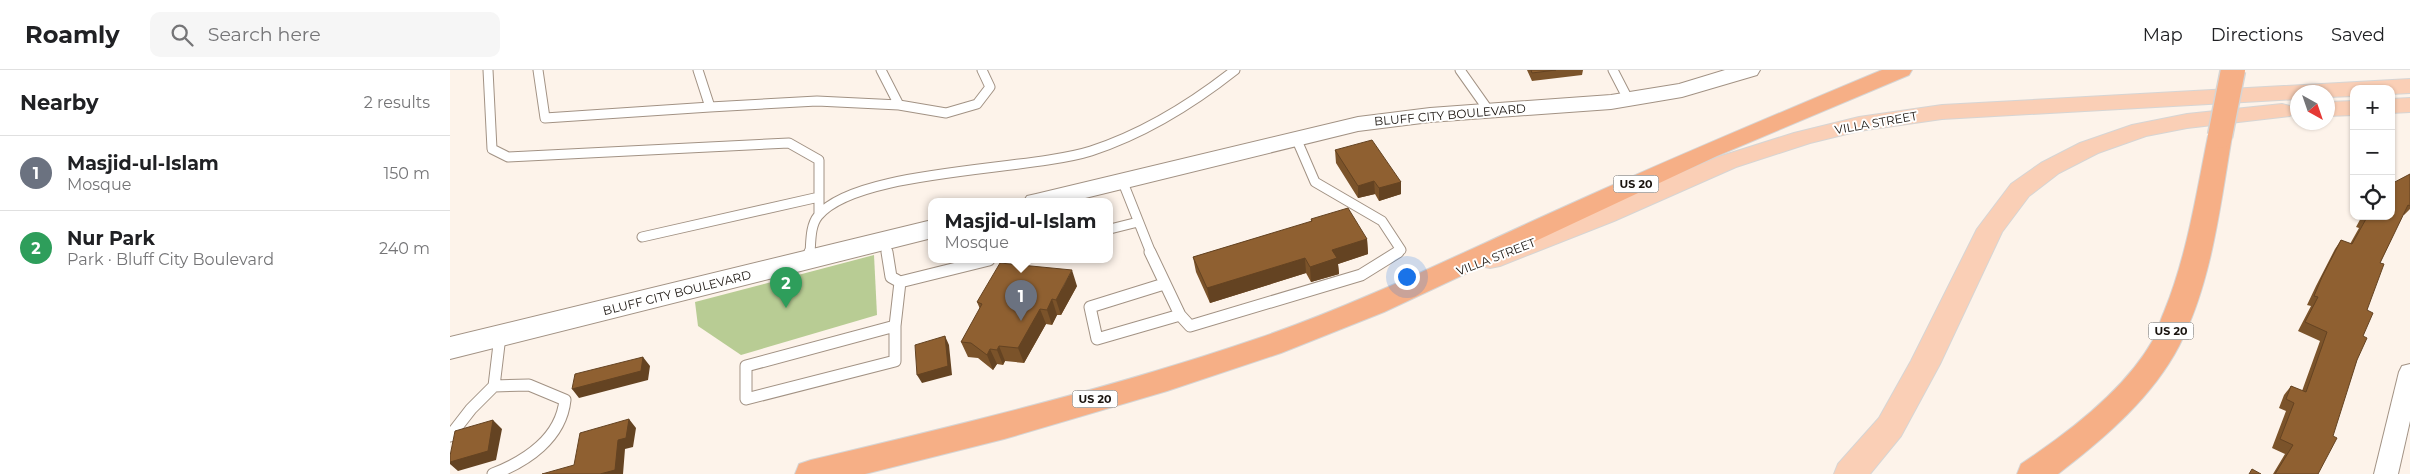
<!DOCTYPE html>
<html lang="en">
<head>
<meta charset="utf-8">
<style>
	:root { --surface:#fff; --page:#f6f6f6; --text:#202124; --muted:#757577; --line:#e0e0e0; --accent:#d93025 }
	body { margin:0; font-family:Montserrat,sans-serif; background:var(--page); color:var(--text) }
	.controls { position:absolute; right:15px; top:15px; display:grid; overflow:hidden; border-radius:10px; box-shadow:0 1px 4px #0004 }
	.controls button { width:45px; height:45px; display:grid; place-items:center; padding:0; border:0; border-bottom:1px solid var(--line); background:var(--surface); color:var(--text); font:25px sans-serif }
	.compass { position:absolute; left:1840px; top:15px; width:45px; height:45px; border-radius:50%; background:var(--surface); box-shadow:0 1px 4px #0004; rotate:140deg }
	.you { position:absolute; left:956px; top:206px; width:18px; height:18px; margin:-12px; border:4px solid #fff; border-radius:50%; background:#1a73e8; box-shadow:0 0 0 8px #1a73e833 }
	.badge { display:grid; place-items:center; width:32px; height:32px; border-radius:50%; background:var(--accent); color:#fff; font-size:16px; font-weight:700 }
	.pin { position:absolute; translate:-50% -41px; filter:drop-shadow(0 1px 2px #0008) }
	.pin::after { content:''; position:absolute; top:26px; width:18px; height:15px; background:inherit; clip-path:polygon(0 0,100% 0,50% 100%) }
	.popup { position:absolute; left:478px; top:128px; width:185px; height:65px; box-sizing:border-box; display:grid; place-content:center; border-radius:10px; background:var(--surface); filter:drop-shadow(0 1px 4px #0005); font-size:16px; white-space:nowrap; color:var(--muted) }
	.popup b { font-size:19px; color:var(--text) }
	.popup::after { content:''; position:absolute; left:50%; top:100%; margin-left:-10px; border:10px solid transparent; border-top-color:var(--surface) }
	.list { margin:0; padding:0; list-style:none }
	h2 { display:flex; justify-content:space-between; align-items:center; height:65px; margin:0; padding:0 20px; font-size:21px }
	h2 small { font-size:16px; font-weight:400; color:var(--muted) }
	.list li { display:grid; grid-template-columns:32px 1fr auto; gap:15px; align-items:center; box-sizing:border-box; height:75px; padding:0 20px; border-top:1px solid var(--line) }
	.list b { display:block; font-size:19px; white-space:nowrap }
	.list p { margin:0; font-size:16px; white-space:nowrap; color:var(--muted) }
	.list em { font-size:16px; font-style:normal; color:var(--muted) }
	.icon { flex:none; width:28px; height:28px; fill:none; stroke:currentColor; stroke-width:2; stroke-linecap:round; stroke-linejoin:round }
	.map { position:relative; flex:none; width:1960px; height:404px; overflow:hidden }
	header { display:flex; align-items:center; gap:30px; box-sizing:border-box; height:70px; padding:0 25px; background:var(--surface); border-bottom:1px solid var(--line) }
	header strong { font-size:24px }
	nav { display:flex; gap:28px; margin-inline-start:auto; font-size:18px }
	.search { width:350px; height:45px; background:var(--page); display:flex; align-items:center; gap:12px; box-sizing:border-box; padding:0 18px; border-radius:10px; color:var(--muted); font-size:19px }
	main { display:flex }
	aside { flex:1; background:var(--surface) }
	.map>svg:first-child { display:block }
	.green { fill:#b8cc94 }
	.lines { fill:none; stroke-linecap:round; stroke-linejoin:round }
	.lane-far1-casing { stroke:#a29284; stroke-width:11 }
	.lane-casing { stroke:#a29284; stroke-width:13 }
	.street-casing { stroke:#a29284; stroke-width:2 }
	.secondary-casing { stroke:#a29284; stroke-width:2 }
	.primary-casing { stroke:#d6d5d4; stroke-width:2 }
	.highway-casing { stroke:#d6d5d4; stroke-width:2 }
	.lane-far1 { stroke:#fff; stroke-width:9 }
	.lane { stroke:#fff; stroke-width:11 }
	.street { fill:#fff; fill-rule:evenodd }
	.secondary { fill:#fff; fill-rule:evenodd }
	.primary { fill:#facfb6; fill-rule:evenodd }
	.highway { fill:#f6af86; fill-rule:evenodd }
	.highway-bridge-casing { stroke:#d6d5d4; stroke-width:27; stroke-linecap:butt }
	.highway-bridge { stroke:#f6af86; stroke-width:24 }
	.wall { fill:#7b532a }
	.shaded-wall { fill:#644322 }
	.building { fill:#8f6031; stroke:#644322 }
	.labels { text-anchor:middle; stroke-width:4; stroke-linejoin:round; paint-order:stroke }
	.shield { fill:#fff; stroke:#5e5a56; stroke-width:1 }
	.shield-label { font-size:11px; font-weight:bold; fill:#19130e }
	.street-label { font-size:12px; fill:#19130e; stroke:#fff }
</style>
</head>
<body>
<header>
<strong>Roamly</strong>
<div class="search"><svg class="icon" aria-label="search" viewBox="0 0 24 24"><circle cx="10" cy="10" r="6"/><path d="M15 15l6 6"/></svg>Search here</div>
<nav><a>Map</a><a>Directions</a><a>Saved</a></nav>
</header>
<main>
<aside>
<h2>Nearby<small>2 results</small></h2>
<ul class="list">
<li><span class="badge" style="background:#6b7280">1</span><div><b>Masjid-ul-Islam</b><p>Mosque</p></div><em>150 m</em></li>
<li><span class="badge" style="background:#2e9e5b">2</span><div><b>Nur Park</b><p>Park · Bluff City Boulevard</p></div><em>240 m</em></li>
</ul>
</aside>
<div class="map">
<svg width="1960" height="404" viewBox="0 0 1960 404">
	<rect width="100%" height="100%" fill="#fdf3ea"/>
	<path class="green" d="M424 185 427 245 291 285 248 256 245 232Z"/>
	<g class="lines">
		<defs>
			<path id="lane-far1" d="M38 0 42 79 58 87 339 73 369 90V144
				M88 0 95 48 260 37 248 0
				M431 0 449 35
				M1010 0 1039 41
				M1163 0 1178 29
				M260 37 367 31 449 35 496 43 527 34 540 17 532 0
				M846 68 865 112 932 151 951 180 946 183
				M672 110 701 183
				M660 159 688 152
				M192 167 369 127
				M435 171 437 183
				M360 183C361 172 360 156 368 146 406 99 578 101 641 81 693 64 742 34 785 0"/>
			<path id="lane" d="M437 182 441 207 450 212 539 190
				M700 182 730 245 647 269 640 237 714 214
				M360 190V182
				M730 245 740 256 911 205 948 182
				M445 256V291L296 329V296Z
				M445 256 450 212
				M0 366 21 339 44 316 50 266
				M43 404C77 391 111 368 115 330L79 315 44 316"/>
			<path id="street" d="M1960 294V351L1948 404H1924L1949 302 1952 296Z"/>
			<path id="secondary" d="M1275 0H1310L1307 5 1232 27 1161 39 980 52 908 61 619 132H573L577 126 586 124 908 47 980 38 1161 25 1229 14Z
				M482 150V168L0 289V267Z"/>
			<path id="primary" d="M1960 9V23L1941 24V19H1904V26L1878 27V22H1848V29L1492 49 1409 61 1360 73 1286 97 1164 151 1050 196 1040 198 1030 196 1026 189 1030 182 1146 139 1268 87 1344 63 1409 47 1492 35Z
				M1960 28V42L1941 43V29Z
				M1904 31V45L1878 46V32Z
				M1832 34 1840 36 1844 41 1840 46 1737 58 1696 66 1648 83 1609 103 1579 126 1552 162 1490 294 1451 366 1420 404H1384L1388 394 1429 348 1461 291 1527 159 1561 114 1591 93 1630 73 1682 55 1737 44Z"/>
			<path id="highway" d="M1432 0H1462L1459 5 1267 86 934 242 831 283 717 321 554 369 415 404H345L349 394 361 390C512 354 663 318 809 268 911 233 1007 185 1105 141 1213 92 1322 46 1432 0Z
				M1770 59 1778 61 1782 66C1770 136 1762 212 1729 276 1703 326 1657 366 1613 400L1608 404H1567L1571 394C1618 363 1675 320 1703 270 1707 262 1710 251 1714 242 1737 186 1746 125 1758 66L1762 61Z"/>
		</defs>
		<use href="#lane-far1" class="lane-far1-casing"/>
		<use href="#lane" class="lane-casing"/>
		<use href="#street" class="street-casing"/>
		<use href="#secondary" class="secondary-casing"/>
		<use href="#primary" class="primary-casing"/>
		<use href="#highway" class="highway-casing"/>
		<use href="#lane-far1" class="lane-far1"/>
		<use href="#lane" class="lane"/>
		<use href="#street" class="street"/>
		<use href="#secondary" class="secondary"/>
		<use href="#primary" class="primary"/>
		<use href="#highway" class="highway"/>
		<defs>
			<path id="highway-bridge" d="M1770 66 1783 0"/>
		</defs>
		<use href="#highway-bridge" class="highway-bridge-casing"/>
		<use href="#highway-bridge" class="highway-bridge"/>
	</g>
	<path class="wall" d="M1077 0H1133L1132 5 1082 11Z
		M885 80 951 112V124L929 131 925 124 908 128 886 93Z
		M1960 104V139L1954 145 1953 144 1930 193 1917 240 1913 266 1907 290 1868 404H1823L1835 384 1822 378 1836 341 1829 338 1834 325 1841 316 1852 321 1870 271 1848 261 1861 236 1857 235 1866 216 1885 179 1891 170 1900 174 1909 158 1906 157 1912 146H1941Z
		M861 149 917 169 918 184 888 194 889 204 861 212 856 203 760 233 746 202 743 187 861 152Z
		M627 216 611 245H607L602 255 596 254 574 293 555 291 553 295 547 294 543 300 528 288 518 287 511 272 530 239 527 232Z"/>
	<path class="shaded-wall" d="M924 111 925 124 908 128V116Z
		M951 112V124L929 131V118Z
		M917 169 918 184 888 194 889 204 861 212 860 197 882 180Z
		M855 188 856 203 760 233 757 218Z
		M622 200 627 216 611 245 606 230Z
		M602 229 607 245 602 255 597 240Z
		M590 239 596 254 574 293 568 278Z
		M495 266 499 275 502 305 472 313 467 305Z
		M549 276 555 291 553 295 547 280Z
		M540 279 547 294 543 300 537 285Z
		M193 287 200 296 198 310 129 328 122 319Z
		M179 349 186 358 183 377 175 379 173 404H150Z
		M43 350 52 359 46 390 8 401 0 394V392Z"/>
	<path class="building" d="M1081 0H1106L1082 3Z
		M922 70 951 112 929 118 924 111 908 116 885 80Z
		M1960 104V136L1958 135 1930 193 1934 194 1917 240 1923 243 1913 266 1917 268 1907 290 1883 366 1887 368 1868 404H1825L1843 375 1830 369 1844 333 1836 329 1841 316 1856 322 1877 262 1855 252 1868 227 1864 226 1872 207 1891 170 1902 174 1916 149 1913 148 1914 146H1941V114Z
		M898 138 917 169 882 180 887 188 860 197 855 188 757 218 743 187 862 151 861 149Z
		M550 193 622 200 606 230 602 229 597 240 590 239 568 278 549 276 547 280 540 279 537 285 521 273 511 272 532 234 527 232Z
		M495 266 498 296 467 305 465 275Z
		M193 287 191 301 122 319 125 304Z
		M179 349 176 368 168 370 165 400 150 404H92L124 395 130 363Z
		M43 350 38 381 0 392V386L5 361Z
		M1802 399 1811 404H1799Z"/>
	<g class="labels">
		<g class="shield">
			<rect x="1163.5" y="105.5" width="45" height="17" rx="4"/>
			<rect x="1698.5" y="252.5" width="45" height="17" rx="4"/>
			<rect x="622.5" y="320.5" width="45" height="17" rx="4"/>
		</g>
		<g class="shield-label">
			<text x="1186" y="118">US 20</text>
			<text x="1721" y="265">US 20</text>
			<text x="645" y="333">US 20</text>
		</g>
		<g class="street-label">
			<text transform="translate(1000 45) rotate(-5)" y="4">BLUFF CITY BOULEVARD</text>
			<text transform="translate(1426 53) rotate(-10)" y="4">VILLA STREET</text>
			<text transform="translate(1046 187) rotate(-21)" y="4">VILLA STREET</text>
			<text transform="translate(227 223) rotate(-14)" y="4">BLUFF CITY BOULEVARD</text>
		</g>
	</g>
</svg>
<div class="controls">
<button>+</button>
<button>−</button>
<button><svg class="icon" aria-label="locate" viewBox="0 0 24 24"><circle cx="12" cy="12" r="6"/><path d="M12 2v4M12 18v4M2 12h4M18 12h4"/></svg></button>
</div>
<svg class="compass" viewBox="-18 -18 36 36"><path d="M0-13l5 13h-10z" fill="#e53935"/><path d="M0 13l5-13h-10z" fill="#757577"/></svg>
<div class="you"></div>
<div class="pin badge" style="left:571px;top:251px;background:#6b7280">1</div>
<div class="popup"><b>Masjid-ul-Islam</b>Mosque</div>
<div class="pin badge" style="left:336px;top:238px;background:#2e9e5b">2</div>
</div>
</main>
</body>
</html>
